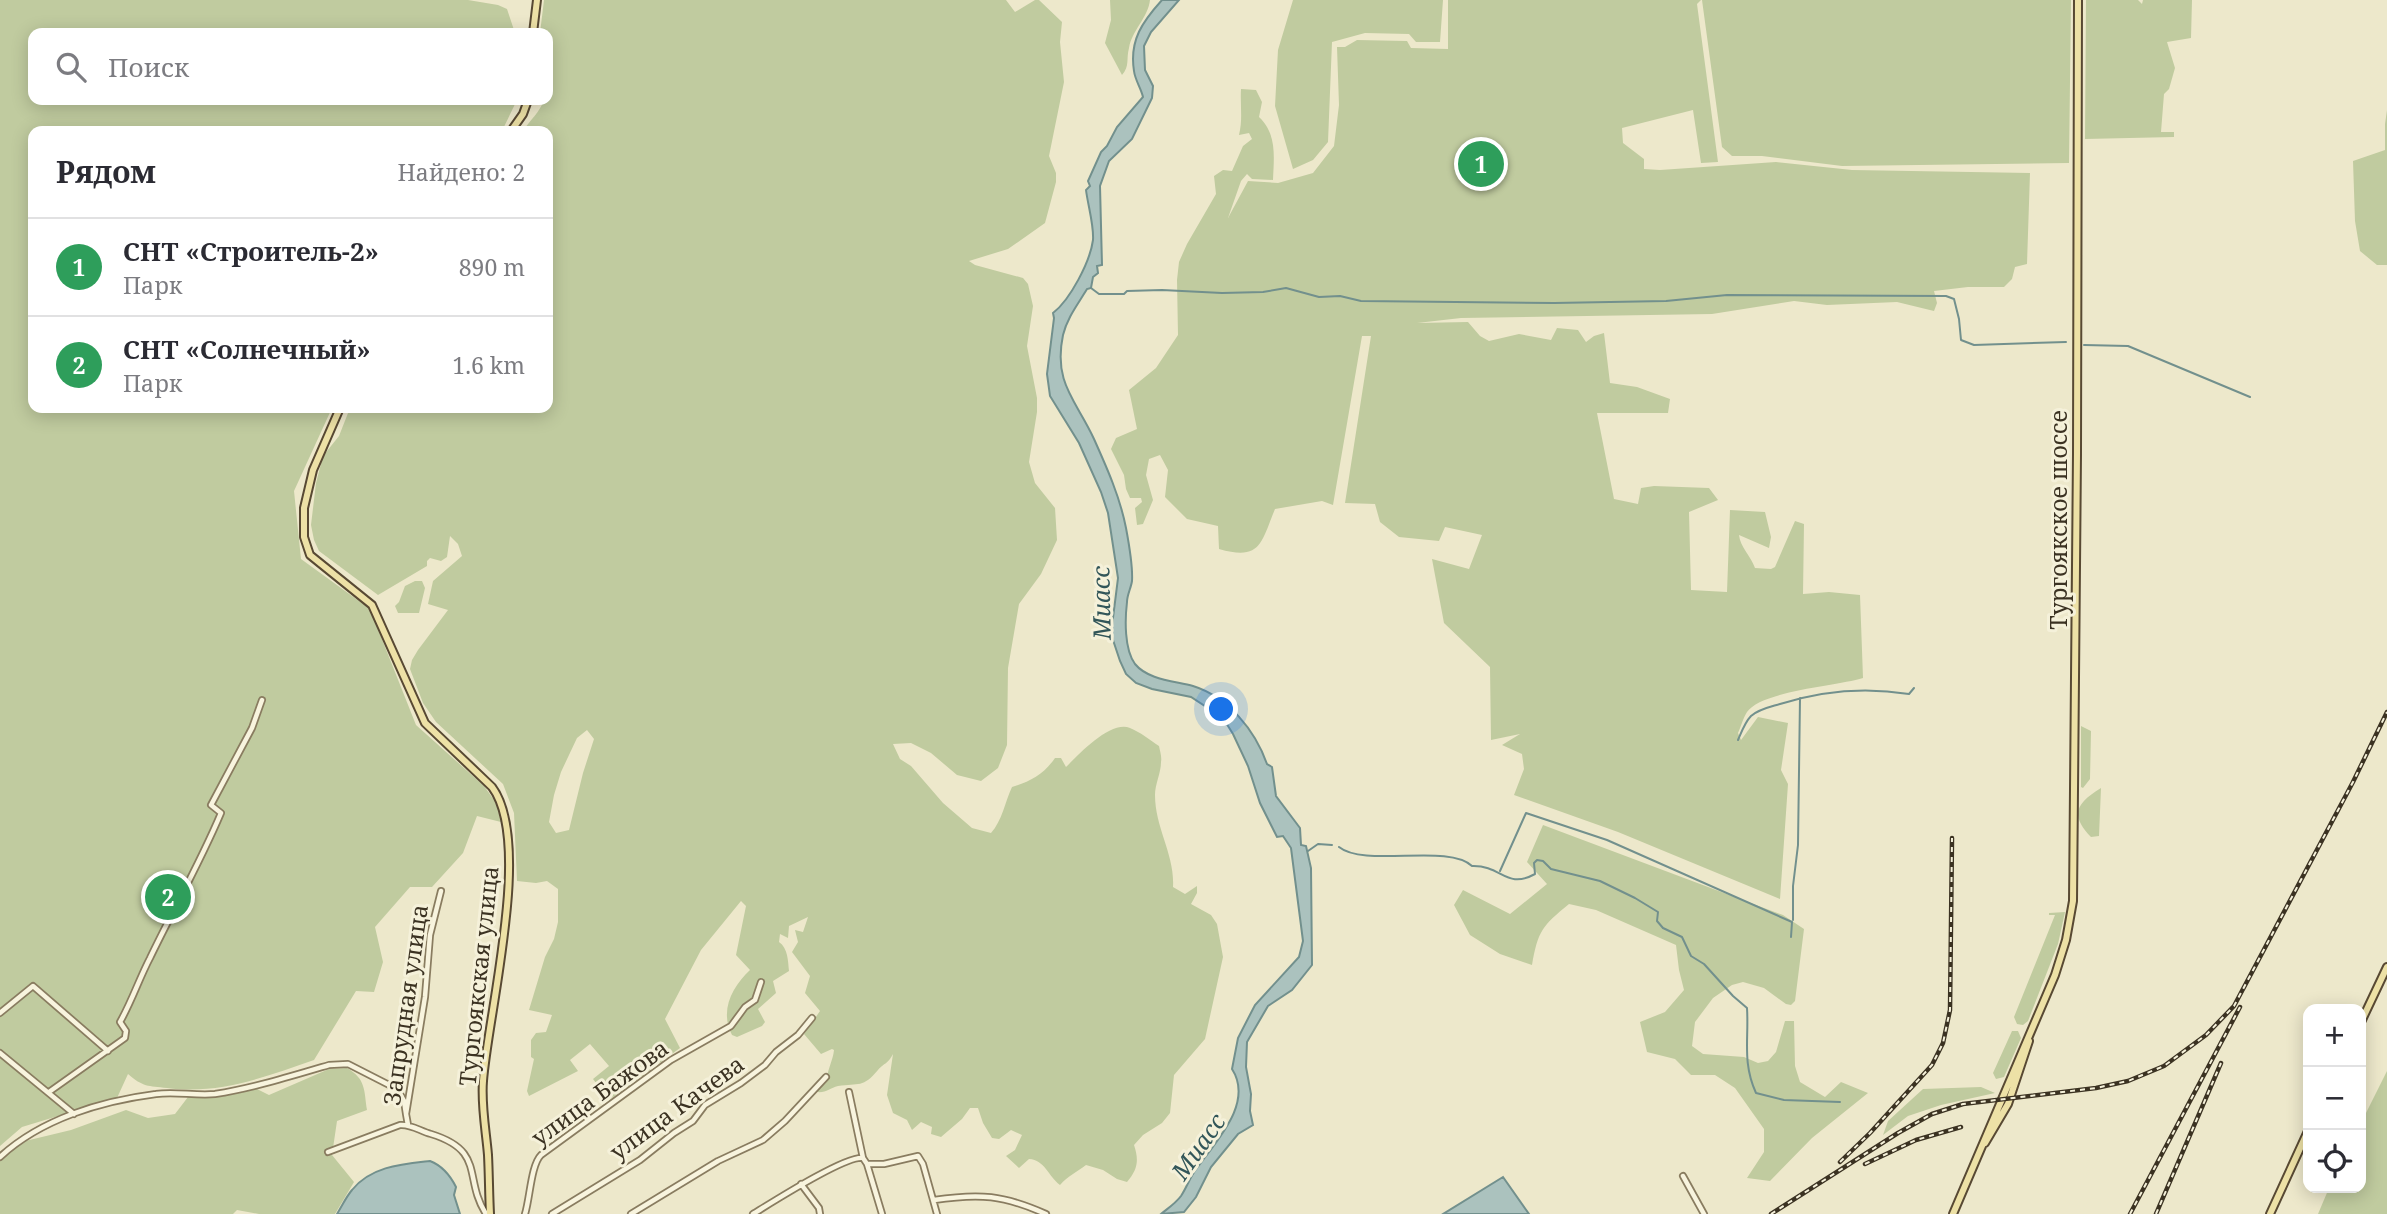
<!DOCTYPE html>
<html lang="ru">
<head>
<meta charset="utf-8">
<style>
	:root { --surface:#fff; --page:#f2f2f3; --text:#2b2b33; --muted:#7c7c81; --line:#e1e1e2; --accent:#2563eb }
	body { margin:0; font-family:"Noto Serif",serif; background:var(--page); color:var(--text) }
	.controls { position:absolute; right:21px; bottom:21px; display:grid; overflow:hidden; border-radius:14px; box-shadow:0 4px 18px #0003 }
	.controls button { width:63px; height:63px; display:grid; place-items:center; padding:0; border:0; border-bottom:2px solid var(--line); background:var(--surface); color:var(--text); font:35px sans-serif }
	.you { position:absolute; left:1222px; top:710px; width:24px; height:24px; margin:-18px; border:5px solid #fff; border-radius:50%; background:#1a73e8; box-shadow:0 0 0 10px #1a73e833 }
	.badge { display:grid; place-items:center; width:46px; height:46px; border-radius:50%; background:var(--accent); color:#fff; font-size:23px; font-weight:700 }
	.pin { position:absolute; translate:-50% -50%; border:4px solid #fff; box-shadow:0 2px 7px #0006 }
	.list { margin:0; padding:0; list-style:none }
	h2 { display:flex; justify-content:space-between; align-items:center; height:91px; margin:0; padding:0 28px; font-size:30px }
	h2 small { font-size:23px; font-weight:400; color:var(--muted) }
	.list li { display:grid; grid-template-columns:46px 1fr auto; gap:21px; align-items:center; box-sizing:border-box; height:98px; padding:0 28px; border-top:2px solid var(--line) }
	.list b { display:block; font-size:26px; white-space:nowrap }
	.list p { margin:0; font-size:23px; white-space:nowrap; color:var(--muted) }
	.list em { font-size:23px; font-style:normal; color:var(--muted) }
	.icon { flex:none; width:38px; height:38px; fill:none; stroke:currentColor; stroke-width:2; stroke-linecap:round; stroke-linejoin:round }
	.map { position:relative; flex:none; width:2387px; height:1214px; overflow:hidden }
	.search { position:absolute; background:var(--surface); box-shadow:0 4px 18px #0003; left:28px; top:28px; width:525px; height:77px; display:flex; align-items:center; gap:18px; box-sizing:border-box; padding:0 24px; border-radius:14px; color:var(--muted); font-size:26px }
	.panel { position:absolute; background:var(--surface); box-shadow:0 4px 18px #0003; left:28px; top:126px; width:525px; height:287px; border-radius:14px }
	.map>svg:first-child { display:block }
	.green { fill:#c0cb9f; fill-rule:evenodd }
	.water { fill:#abc2be; stroke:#72908d; stroke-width:2 }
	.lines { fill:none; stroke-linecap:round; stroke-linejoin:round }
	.stream { stroke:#72908d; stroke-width:2 }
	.minor-casing { stroke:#897c60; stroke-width:8 }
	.primary-casing { stroke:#584933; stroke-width:10 }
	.minor { stroke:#f8f4de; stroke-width:4.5 }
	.primary { stroke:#ede1a6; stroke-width:6 }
	.rail-casing { stroke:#3b3222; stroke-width:4.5 }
	.rail { stroke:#f5f1da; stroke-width:2; stroke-dasharray:5; stroke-linecap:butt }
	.labels { text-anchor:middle; stroke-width:6; stroke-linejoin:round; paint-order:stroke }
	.street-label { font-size:23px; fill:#3b3222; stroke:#f5f1da }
	.water-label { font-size:24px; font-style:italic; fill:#325659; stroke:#f5f1da }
</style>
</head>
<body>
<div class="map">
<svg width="2387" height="1214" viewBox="0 0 2387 1214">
	<rect width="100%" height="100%" fill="#ede8cb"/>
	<path class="green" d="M0 0H468L498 5 507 9 515 33H33V100H517L502 131H33V408H332L294 491 301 559 370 609 416 725 484 786 497 804 501 822 477 816 463 853 432 887H410L375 927 383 962 374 992 356 991 314 1060C265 1077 219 1095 167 1088 148 1086 143 1087 128 1074L117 1098 22 1127 0 1146Z
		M544 0H1006L1015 12 1035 0H1039L1062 22 1060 42 1064 82 1049 156 1056 173V182L1045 223 1008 249 969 261 975 265 1023 278 1028 284 1033 306 1027 346 1037 398V412L1029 462 1035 483 1055 508 1057 540 1041 574 1019 604 1008 668 1007 745 998 768 981 781 957 775 931 753 911 743 893 744 900 759 911 766 943 803 972 828 991 833C1002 821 1005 802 1012 787 1031 781 1043 775 1055 758H1061L1066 767C1079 754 1111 720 1130 728 1140 732 1150 740 1159 746 1160 751 1162 757 1161 762 1161 773 1155 784 1155 795 1155 828 1175 855 1173 887L1185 894 1197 886V893L1191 904 1211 915 1217 924 1223 957 1205 1039 1174 1075 1170 1113 1162 1123 1143 1135 1134 1145C1139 1160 1138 1169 1127 1182L1117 1179 1103 1170 1086 1165C1077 1172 1068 1176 1060 1185 1048 1176 1045 1160 1029 1159L1019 1168 1006 1156 1015 1150 1022 1135 1011 1130 999 1139 992 1138 983 1123 978 1108H970L962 1119 941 1137 931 1134 932 1127 921 1122 912 1130 907 1120 893 1113 887 1095 893 1054C887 1065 885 1062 878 1070 863 1088 859 1083 838 1086 830 1088 826 1093 817 1092L818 1087 827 1078C828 1068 833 1060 834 1050L832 1049 821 1054 804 1034 820 1011 805 993 810 976 792 952 798 942 795 930 803 932 808 917 789 926 788 938 780 934 779 942C788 948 788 961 789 971L773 981 776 993 758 1009 765 1022 762 1026 737 1037 732 1035C719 1010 733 986 750 970L736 955 746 906 741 901 701 950 665 1019 680 1048 609 1100 593 1079 609 1066 590 1044 570 1060 578 1071 529 1096 527 1091 534 1059 531 1057V1040L536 1033 546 1032 552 1015 529 1010 545 957 554 939 558 922V889L547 881 536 883 517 881 514 813 503 784 436 722 423 703 410 669 412 660 418 650 448 610 428 604 433 581 462 556 458 544 450 536 447 557 441 561 430 558 427 561V566L378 595 319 551 314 540 311 525 316 483 323 456 339 436 350 408H548V131H523C530 120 540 112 544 100H548V33H540ZM587 730 594 739 583 773 569 830 556 833 549 822 554 795 561 772 577 738Z
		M1110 0H1150C1148 18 1132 30 1129 48 1126 59 1130 66 1122 75L1105 43 1111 20Z
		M1293 0H1443L1440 42H1416L1409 34 1365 33 1332 42 1328 142 1313 160 1293 169 1275 106 1278 50Z
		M1448 0H1701L1697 4 1718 162 1701 163 1693 110 1622 128 1623 143 1644 159V169L1660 170 1776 162 1852 170 2030 173 2027 264 2015 267 2012 279 2004 287H1968L1934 291 1937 303 1934 311 1897 302 1827 305 1794 301 1712 314 1461 318 1417 323 1468 322 1480 336 1489 341 1519 334 1551 340 1557 328 1578 330 1586 342 1594 336 1604 333 1610 383 1637 387 1670 399 1668 413H1597L1614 499 1638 504 1641 488 1654 486 1709 488 1718 500 1689 512 1691 590 1727 592 1730 510 1765 512 1771 537 1769 548 1739 535C1740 547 1751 556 1755 568L1771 569 1775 567 1795 521 1804 524 1803 594 1829 592 1860 595 1863 678C1837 686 1761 691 1747 712 1743 718 1741 727 1738 733L1741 740 1758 717 1788 723 1781 770 1788 784 1780 899 1618 832 1514 795 1524 769 1522 754 1502 745 1520 734 1491 740 1490 667 1444 623 1432 559 1469 569 1482 535 1445 527 1439 541 1399 537 1380 522 1375 504 1345 503 1371 336H1362L1333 505 1322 501 1275 509C1261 543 1261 561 1219 549L1218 526 1187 519 1165 497 1168 470 1160 455 1149 459 1146 475 1153 500 1143 524 1137 525 1135 508 1142 502 1141 498H1130L1126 489 1124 475 1111 449 1116 438 1137 429 1129 390 1156 368 1178 335 1177 280 1179 262 1187 244 1216 194 1214 176 1223 170 1232 171 1243 146 1252 139 1249 133 1239 135C1243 119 1240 105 1241 89L1256 90 1262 102 1259 117C1277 134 1274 156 1273 180L1252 179 1247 174 1241 181 1228 218 1248 181 1278 183 1313 173 1334 146 1339 105 1337 47H1345L1357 40 1407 41 1411 48 1448 49Z
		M1702 0H2071L2069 163 1842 166 1762 156H1732L1722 147Z
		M2086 0H2138L2142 4 2143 0H2192L2191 38 2167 42 2175 68 2169 89 2164 94 2161 132H2174V137L2085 139Z
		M2387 110V265H2377L2360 251 2355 221 2353 161 2385 150V124Z
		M415 581H422L425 588 419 613H398L395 606 399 602 405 586Z
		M2081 726 2091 731 2090 779 2083 788 2081 787Z
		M2101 788 2099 836 2091 837C2069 814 2077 803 2101 788Z
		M1543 825 1783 915 1804 929 1795 1001 1791 1005 1786 1004 1764 988 1743 982 1732 985 1713 998 1695 1022 1692 1046 1703 1054 1744 1057 1758 1063 1768 1061 1776 1052 1785 1021H1794L1795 1066 1800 1082 1825 1097 1841 1082 1868 1093 1812 1138 1770 1181 1747 1178 1764 1152V1129L1735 1088 1715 1075H1691L1675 1059 1647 1052 1640 1022 1665 1012 1684 990 1679 970 1676 945 1596 910 1569 904C1542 926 1538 931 1532 965L1500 954 1470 935 1454 905 1463 890 1510 914 1547 884 1527 862Z
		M2065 912 2058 944 2028 1021 2023 1025 2017 1024 2014 1017 2055 915H2049V913Z
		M2012 1031H2018L2021 1038 2004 1077 1996 1079 1993 1073Z
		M347 1068C366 1079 364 1090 367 1110L337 1121 332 1155 354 1182 335 1214H259L237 1210 233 1214H0V1156L17 1143 71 1130 126 1110 148 1118 175 1114 188 1097H220L257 1089 269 1095 329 1069Z
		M2387 1071V1214H2318L2329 1188H2361V1123Z
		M1981 1087 1995 1093 1941 1105 1908 1116 1883 1135 1888 1121 1923 1089Z"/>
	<path class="water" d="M1162 0H1179L1151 32 1144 46 1145 70 1153 86 1152 98 1132 139 1109 161 1100 186 1102 265 1097 266 1098 273 1093 277 1091 288 1087 289C1078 304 1067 318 1063 335 1053 383 1076 400 1094 439 1107 468 1120 497 1126 528 1129 544 1133 565 1132 581 1131 588 1127 595 1127 602 1125 619 1124 649 1135 664 1148 680 1175 681 1193 686 1228 697 1255 730 1267 764L1272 767 1276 796 1300 828 1301 845 1306 846 1311 868 1312 965 1292 990 1268 1006 1247 1042 1246 1067 1251 1094 1250 1111 1253 1125 1238 1134 1211 1167 1196 1197 1184 1212 1161 1214C1167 1209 1176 1203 1181 1196 1187 1187 1190 1177 1197 1168 1216 1141 1254 1103 1232 1069L1238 1038 1255 1005 1299 957 1303 941 1291 848 1283 836 1277 837 1260 803 1248 766 1233 734 1223 718 1191 697 1152 689 1136 683 1126 674 1120 661 1111 634 1118 578 1108 513 1101 492 1079 443 1050 396 1047 374 1054 318 1053 313C1070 300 1090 262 1093 240 1094 225 1088 206 1086 190L1090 186 1088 181 1101 152 1107 146 1117 127 1143 97C1141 88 1135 80 1134 71 1129 40 1143 21 1162 0Z
		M430 1161C443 1166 450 1175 456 1187L454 1195 460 1214H337C342 1206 346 1197 352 1190 371 1166 403 1164 430 1161Z
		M1503 1177 1529 1214H1443Z"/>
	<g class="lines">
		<path class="stream" d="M1091 288 1099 294H1124L1127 291 1162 290 1222 293 1263 292 1286 288 1319 297 1340 296 1361 301 1554 303 1666 301 1727 295 1946 296 1954 299 1959 319 1961 340 1974 345 2066 342
			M2084 345 2128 346 2250 397
			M1738 740C1741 733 1745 722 1751 716 1759 709 1770 707 1780 704 1821 691 1866 687 1909 694L1914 688
			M1339 847C1365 868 1448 843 1472 866 1502 865 1506 890 1535 874L1534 863 1537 860 1543 861 1551 869 1600 881 1635 898 1658 912 1657 921 1663 928 1682 937 1691 956 1704 964 1733 996 1747 1008C1749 1039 1742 1062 1756 1093L1784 1100 1840 1102
			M1308 851 1318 844 1332 845
			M1500 871 1526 813 1607 840 1792 922 1791 937
			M1793 920V886L1798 845 1800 698"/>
		<defs>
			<path id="minor" d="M0 1013 33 986 108 1051
				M0 1053 74 1114
				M49 1092 125 1038 126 1031 120 1022C132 1001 139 979 150 958 173 910 200 863 221 813L211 805 252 728 262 700
				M849 1092 863 1158 867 1164 882 1214
				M408 1125 406 1114 425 997 430 935 441 891
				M328 1152 400 1125C411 1124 420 1131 431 1134 486 1151 463 1178 486 1214
				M0 1157C41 1119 101 1101 156 1094 175 1091 195 1096 215 1094 253 1088 292 1076 329 1065L348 1064 397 1089 404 1101 406 1114
				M867 1164H884L918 1156 923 1164 937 1214
				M1683 1176 1704 1214
				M801 1184 819 1208 820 1214
				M934 1200C980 1193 1003 1195 1046 1214
				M525 1214C530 1198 531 1165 541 1155L671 1060 731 1026 745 1007 755 1000 761 982
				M552 1214 640 1160 674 1133 693 1121 705 1105 741 1083 765 1065 776 1052 798 1035 812 1018
				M631 1214 718 1161 763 1140 785 1121 826 1077
				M753 1214C771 1203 846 1155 863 1158"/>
			<path id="primary" d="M533 33 537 0
				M511 131 523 114 528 100
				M340 408 313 470 304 508V537L310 555 372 605 425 723 492 787C533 842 488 1013 483 1081 481 1105 486 1131 488 1155 489 1175 489 1194 490 1214
				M2361 1022 2387 967
				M1985 1143 2008 1104 2029 1041
				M1953 1214 2055 975 2066 940 2073 901 2077 454 2078 0
				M2270 1214 2308 1131"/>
		</defs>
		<use href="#minor" class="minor-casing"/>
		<use href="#primary" class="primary-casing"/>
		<use href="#minor" class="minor"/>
		<use href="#primary" class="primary"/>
		<defs>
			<path id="rail" d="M1840 1162 1870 1133 1932 1065 1943 1043 1950 1010 1952 838
				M1865 1164 1916 1140 1961 1127
				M1771 1214 1898 1133 1932 1114 1963 1104 2096 1088 2128 1081 2164 1066 2206 1035 2234 1006 2353 782 2387 712
				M2130 1214 2240 1007
				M2156 1214 2221 1063"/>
		</defs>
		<use href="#rail" class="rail-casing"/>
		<use href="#rail" class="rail"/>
	</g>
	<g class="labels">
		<g class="street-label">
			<text transform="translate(2059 520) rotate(-90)" y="8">Тургоякское шоссе</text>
			<text transform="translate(479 976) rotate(-84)" y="8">Тургоякская улица</text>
			<text transform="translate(406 1005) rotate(-82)" y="8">Запрудная улица</text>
			<text transform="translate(600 1093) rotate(-36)" y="8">улица Бажова</text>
			<text transform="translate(677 1108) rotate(-36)" y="8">улица Качева</text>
		</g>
		<g class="water-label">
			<text transform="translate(1102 603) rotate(-91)" y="8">Миасс</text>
			<text transform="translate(1199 1147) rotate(-55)" y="8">Миасс</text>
		</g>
	</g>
</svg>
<div class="controls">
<button>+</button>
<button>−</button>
<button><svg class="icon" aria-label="locate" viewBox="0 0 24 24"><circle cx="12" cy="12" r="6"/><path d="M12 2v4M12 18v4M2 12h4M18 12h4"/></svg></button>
</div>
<div class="you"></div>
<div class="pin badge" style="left:1481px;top:164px;background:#2e9e5b">1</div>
<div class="pin badge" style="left:168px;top:897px;background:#2e9e5b">2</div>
<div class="search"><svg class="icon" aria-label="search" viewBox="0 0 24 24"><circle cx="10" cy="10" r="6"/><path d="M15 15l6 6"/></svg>Поиск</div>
<section class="panel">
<h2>Рядом<small>Найдено: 2</small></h2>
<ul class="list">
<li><span class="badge" style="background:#2e9e5b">1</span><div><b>СНТ «Строитель-2»</b><p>Парк</p></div><em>890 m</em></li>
<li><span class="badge" style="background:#2e9e5b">2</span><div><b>СНТ «Солнечный»</b><p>Парк</p></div><em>1.6 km</em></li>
</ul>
</section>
</div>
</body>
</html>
